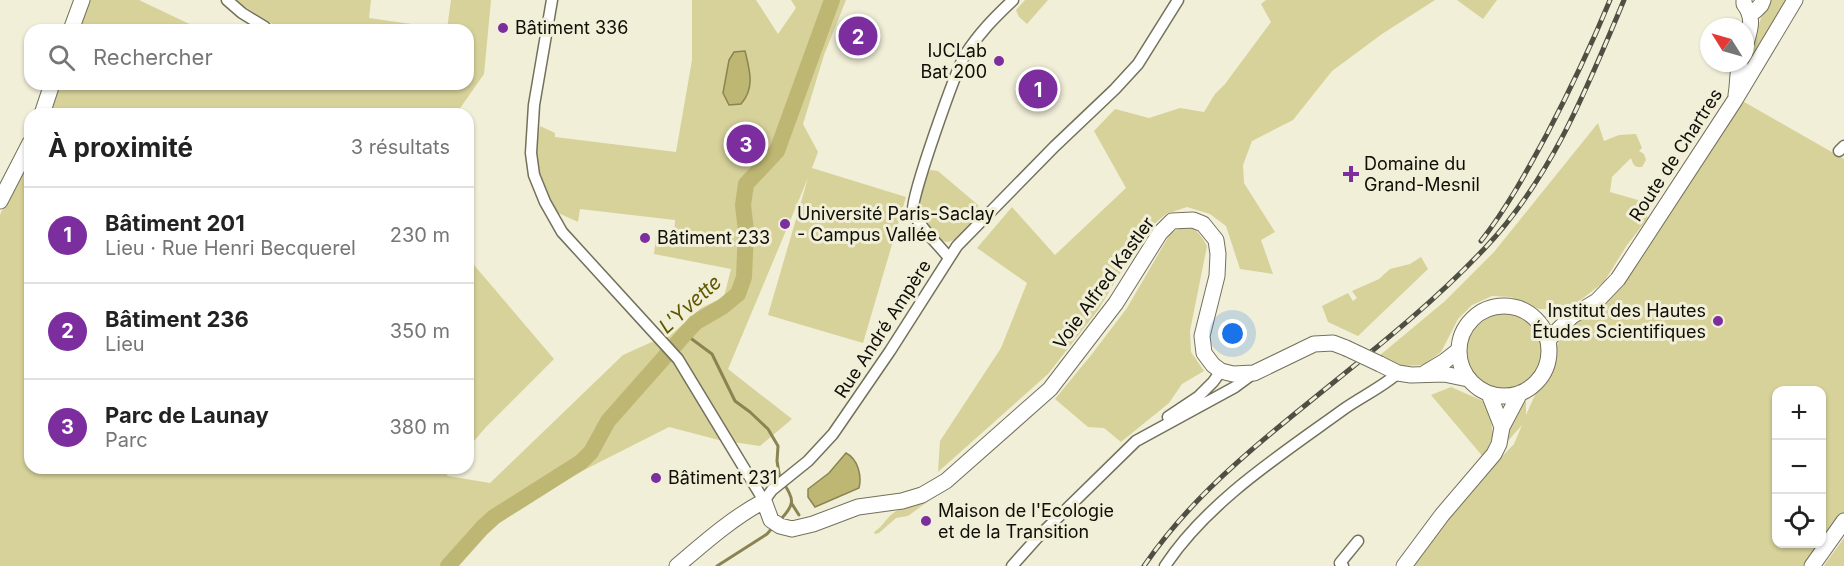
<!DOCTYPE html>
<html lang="fr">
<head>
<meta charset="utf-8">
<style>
	:root { --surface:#fff; --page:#f2f2f2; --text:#222; --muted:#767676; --line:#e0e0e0; --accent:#7c2e9f }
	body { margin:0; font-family:Inter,sans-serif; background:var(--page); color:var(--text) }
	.controls { position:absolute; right:18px; bottom:18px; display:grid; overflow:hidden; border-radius:12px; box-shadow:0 2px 4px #0004 }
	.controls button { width:54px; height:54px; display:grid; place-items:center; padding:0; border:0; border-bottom:2px solid var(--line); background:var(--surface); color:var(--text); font:30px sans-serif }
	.compass { position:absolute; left:1700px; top:18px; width:54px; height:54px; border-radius:50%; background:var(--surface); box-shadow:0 2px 4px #0004; rotate:307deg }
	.you { position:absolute; left:1233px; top:334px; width:21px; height:21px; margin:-15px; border:4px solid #fff; border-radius:50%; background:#1a73e8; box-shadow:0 0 0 9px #1a73e833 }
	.badge { display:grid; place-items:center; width:39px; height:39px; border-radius:50%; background:var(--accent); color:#fff; font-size:20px; font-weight:700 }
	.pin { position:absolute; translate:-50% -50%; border:3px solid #fff; box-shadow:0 2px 6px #0006 }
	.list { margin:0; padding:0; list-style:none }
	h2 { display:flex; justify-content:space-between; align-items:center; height:78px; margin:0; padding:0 24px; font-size:26px }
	h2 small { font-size:20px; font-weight:400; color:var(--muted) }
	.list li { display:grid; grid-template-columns:39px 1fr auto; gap:18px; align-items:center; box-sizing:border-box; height:96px; padding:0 24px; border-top:2px solid var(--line) }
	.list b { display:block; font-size:22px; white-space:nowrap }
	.list p { margin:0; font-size:20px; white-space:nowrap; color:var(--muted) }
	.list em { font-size:20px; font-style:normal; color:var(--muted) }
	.icon { flex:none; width:33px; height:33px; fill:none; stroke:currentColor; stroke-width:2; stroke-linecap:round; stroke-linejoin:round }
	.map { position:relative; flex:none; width:1844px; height:566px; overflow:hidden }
	.search { position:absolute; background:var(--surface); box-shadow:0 2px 4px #0004; left:24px; top:24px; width:450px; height:66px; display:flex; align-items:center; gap:15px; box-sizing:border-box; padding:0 21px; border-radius:18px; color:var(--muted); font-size:22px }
	.panel { position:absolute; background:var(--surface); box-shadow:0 2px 4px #0004; left:24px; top:108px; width:450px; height:366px; border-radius:18px }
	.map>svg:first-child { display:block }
	.green { fill:#d7d19a }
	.water { fill:#beb773; stroke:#8a8453; stroke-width:1.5 }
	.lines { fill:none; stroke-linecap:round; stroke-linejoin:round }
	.stream { stroke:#8a8453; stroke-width:3 }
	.river { stroke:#beb773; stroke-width:16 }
	.street-casing { stroke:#73715c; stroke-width:13 }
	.secondary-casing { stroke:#73715c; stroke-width:17 }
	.street { stroke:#fff; stroke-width:10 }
	.secondary { stroke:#fff; stroke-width:15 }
	.rail-casing { stroke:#504f44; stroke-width:5 }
	.rail { stroke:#f1efd8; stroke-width:3; stroke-dasharray:9; stroke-linecap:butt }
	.secondary-bridge-casing { stroke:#73715c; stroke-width:17; stroke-linecap:butt }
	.secondary-bridge { stroke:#fff; stroke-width:15 }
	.poi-dot { fill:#7c2e9f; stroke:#f1efd8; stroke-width:2 }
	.labels { text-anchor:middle; stroke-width:6; stroke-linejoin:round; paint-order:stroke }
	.poi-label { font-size:18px; fill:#0f0e07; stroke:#f1efd8; text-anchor:start }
	.street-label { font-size:18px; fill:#0f0e07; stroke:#f1efd8 }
	.water-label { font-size:20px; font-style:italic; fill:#605700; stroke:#f1efd8 }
</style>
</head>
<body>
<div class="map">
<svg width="1844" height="566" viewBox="0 0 1844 566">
	<rect width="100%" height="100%" fill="#f1efd8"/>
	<path class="green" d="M89 0H139L202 30H76Z
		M234 0H371L369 18 447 29 451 0H491L484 74 456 114H42L54 84H468V30H274L276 26Z
		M692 0H756L778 34 796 8 791 0H846L824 55 803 124 818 152 812 168 906 197 863 343 768 315 808 178 728 369 792 419 760 446 719 440 669 427 588 468 477 529 443 566H0V215L30 142V468H439L448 476 490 483 623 355 674 332 701 308 724 297 731 269 654 254 656 236 674 237 675 220 580 209 578 222 554 211 538 174 535 153 540 126 555 133V137L676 152 692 60Z
		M1025 0H1048L1027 24 1019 17 1016 10Z
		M1266 0H1435L1382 34 1332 71 1293 120 1252 141 1243 165 1244 183 1275 232 1261 240 1273 274 1240 269 1226 226 1210 214 1187 207 1166 214 1146 231 1098 310 1048 374 938 472 940 441 1001 348 1027 283 977 248 1012 207 1055 255 1126 188 1094 131 1115 109 1149 118 1180 108 1204 112 1215 94 1225 84 1271 22 1261 4Z
		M1457 0H1497L1483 19Z
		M1767 0H1786L1743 73Z
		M1739 99 1844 159V515L1822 543V390H1776V544H1821L1803 566H1410L1446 515 1514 444 1522 425 1507 442 1508 423 1522 402 1526 401V415L1561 337 1654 239Z
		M1598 123 1604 141 1619 135 1636 134 1642 148 1639 151 1644 154 1646 160 1642 167C1634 168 1633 164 1631 158L1612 177 1610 192 1638 200 1648 218 1627 245 1604 282 1578 302 1553 309H1539L1511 297 1492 296 1472 305 1458 319 1441 352 1423 365 1401 366 1379 356 1445 301 1494 252Z
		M931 170 938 171 978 205 979 215 977 218 957 239 948 242 941 241 922 218 920 210V202L928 172Z
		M1184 225C1196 228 1201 235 1207 246L1190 331 1191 352 1204 371 1182 384 1169 403 1121 442 1104 428 1088 427 1055 399 1092 354 1127 308 1170 234Z
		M1421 257 1428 269 1358 336 1328 322 1322 306 1348 293 1353 301 1357 298 1352 291 1379 279 1390 269 1410 264Z
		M468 258 554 359 486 427 468 448Z
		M1467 352a38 38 0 1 1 76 0a38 38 0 1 1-76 0Z
		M1451 387 1483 401 1490 411 1493 435 1484 458 1431 395Z
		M934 497 908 516 896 518 879 533 875 534 874 532C882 527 885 520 892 514 903 505 921 503 934 497Z
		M1844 538V566H1824L1825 564Z"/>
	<path class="water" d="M745 51C750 71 755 88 741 104L729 105 723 93 729 60 734 52Z
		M846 453C858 459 862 476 859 488L815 507 808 497V489L829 473Z"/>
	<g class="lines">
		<path class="stream" d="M685 334 712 354 735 401 750 412 768 429 778 446 777 461 780 479
			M792 504 799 515
			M781 519C794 505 795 500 784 484
			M717 566 767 534 774 526"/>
		<path class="river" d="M448 566 482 528 494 517 581 462 591 452 608 421 685 334 696 322 722 307 738 294 744 277 746 231 743 205 746 184 777 151 832 0"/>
		<defs>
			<path id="street" d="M227 0 242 13 265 27
				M552 0 534 105 531 153 534 175 545 202 562 232 678 359 764 501 772 490 808 461 833 434 890 351 957 246 1055 146 1115 89 1138 64 1178 0
				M1839 151 1844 146
				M949 258C940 246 917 225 913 211 910 199 956 70 965 55 979 33 995 17 1013 0
				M1168 417 1198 397 1213 382 1221 371
				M1012 566 1038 537 1136 441 1235 387 1254 373
				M1165 566C1208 501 1282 454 1344 409 1361 397 1384 386 1398 373
				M1343 566 1340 563 1358 541"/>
			<path id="secondary" d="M1744 0V4C1755 18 1750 30 1745 47
				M1748 10 1755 11 1761 5 1763 0
				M71 30 82 0
				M1736 95C1738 84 1737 74 1740 63
				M42 114 52 84
				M0 201 30 143
				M1459 351a45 45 0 1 1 90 0a45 45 0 1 1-90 0Z
				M1548 340 1572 316 1597 301 1618 279 1735 100 1795 0
				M1380 364 1398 373 1411 375 1444 374 1468 379
				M1425 373 1445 361 1459 350
				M1489 394 1502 427
				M677 566C704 543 732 518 764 501L771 520 780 526 792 529 813 524 858 507 902 501 922 495 946 481 1050 389 1116 303 1160 233 1172 221 1193 220 1203 224 1216 240 1218 254 1217 276 1202 336 1204 353 1213 365 1221 371 1233 374 1254 373 1314 344 1333 343 1346 348
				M1404 566 1442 515 1494 454 1499 444 1502 427 1520 393
				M1812 566 1844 521"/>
		</defs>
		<use href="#street" class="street-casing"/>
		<use href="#secondary" class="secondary-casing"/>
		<use href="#street" class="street"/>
		<use href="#secondary" class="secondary"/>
		<defs>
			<path id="rail" d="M1481 241C1507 208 1527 171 1547 134 1570 90 1591 46 1610 0
				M1144 566C1183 509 1233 464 1286 421 1354 365 1425 312 1485 248 1552 177 1587 88 1624 0"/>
		</defs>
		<use href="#rail" class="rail-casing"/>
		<use href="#rail" class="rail"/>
		<defs>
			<path id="secondary-bridge" d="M1346 348 1380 364"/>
		</defs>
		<use href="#secondary-bridge" class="secondary-bridge-casing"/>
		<use href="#secondary-bridge" class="secondary-bridge"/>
	</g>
	<g class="poi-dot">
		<circle cx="503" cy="28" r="6"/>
		<circle cx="999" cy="61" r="6"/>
		<path d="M1348 165h6v6h6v6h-6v6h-6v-6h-6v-6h6z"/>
		<circle cx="785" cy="224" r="6"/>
		<circle cx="645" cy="238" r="6"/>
		<circle cx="1718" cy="321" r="6"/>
		<circle cx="656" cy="478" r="6"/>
		<circle cx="926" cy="521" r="6"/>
	</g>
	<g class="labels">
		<g class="poi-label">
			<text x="515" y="34">Bâtiment 336</text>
			<text x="987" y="57" text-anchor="end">IJCLab<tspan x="987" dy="21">Bat 200</tspan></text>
			<text x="1364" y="170">Domaine du<tspan x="1364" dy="21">Grand-Mesnil</tspan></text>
			<text x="797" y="220">Université Paris-Saclay<tspan x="797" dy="21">- Campus Vallée</tspan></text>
			<text x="657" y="244">Bâtiment 233</text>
			<text x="1706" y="317" text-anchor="end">Institut des Hautes<tspan x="1706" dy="21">Études Scientifiques</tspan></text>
			<text x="668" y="484">Bâtiment 231</text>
			<text x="938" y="517">Maison de l'Ecologie<tspan x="938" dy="21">et de la Transition</tspan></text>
		</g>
		<g class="street-label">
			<text transform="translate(1676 155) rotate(-57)" y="6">Route de Chartres</text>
			<text transform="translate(1104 283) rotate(-54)" y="6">Voie Alfred Kastler</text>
			<text transform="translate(883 329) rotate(-57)" y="6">Rue André Ampère</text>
		</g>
		<g class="water-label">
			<text transform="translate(690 304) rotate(-42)" y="7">L'Yvette</text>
		</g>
	</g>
</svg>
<div class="controls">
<button>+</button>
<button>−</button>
<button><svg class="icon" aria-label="locate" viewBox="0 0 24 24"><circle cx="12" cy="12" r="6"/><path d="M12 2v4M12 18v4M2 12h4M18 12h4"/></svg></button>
</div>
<svg class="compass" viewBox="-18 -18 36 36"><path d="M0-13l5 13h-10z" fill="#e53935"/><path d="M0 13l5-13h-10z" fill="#767676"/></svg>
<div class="you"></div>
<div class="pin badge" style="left:1038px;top:89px">1</div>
<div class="pin badge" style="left:858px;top:36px">2</div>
<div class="pin badge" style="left:746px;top:144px">3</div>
<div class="search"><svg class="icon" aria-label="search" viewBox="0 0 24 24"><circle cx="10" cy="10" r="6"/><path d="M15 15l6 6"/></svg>Rechercher</div>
<section class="panel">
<h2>À proximité<small>3 résultats</small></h2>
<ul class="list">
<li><span class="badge">1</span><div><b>Bâtiment 201</b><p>Lieu · Rue Henri Becquerel</p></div><em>230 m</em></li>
<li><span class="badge">2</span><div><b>Bâtiment 236</b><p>Lieu</p></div><em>350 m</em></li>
<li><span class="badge">3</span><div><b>Parc de Launay</b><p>Parc</p></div><em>380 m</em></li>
</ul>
</section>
</div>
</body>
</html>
